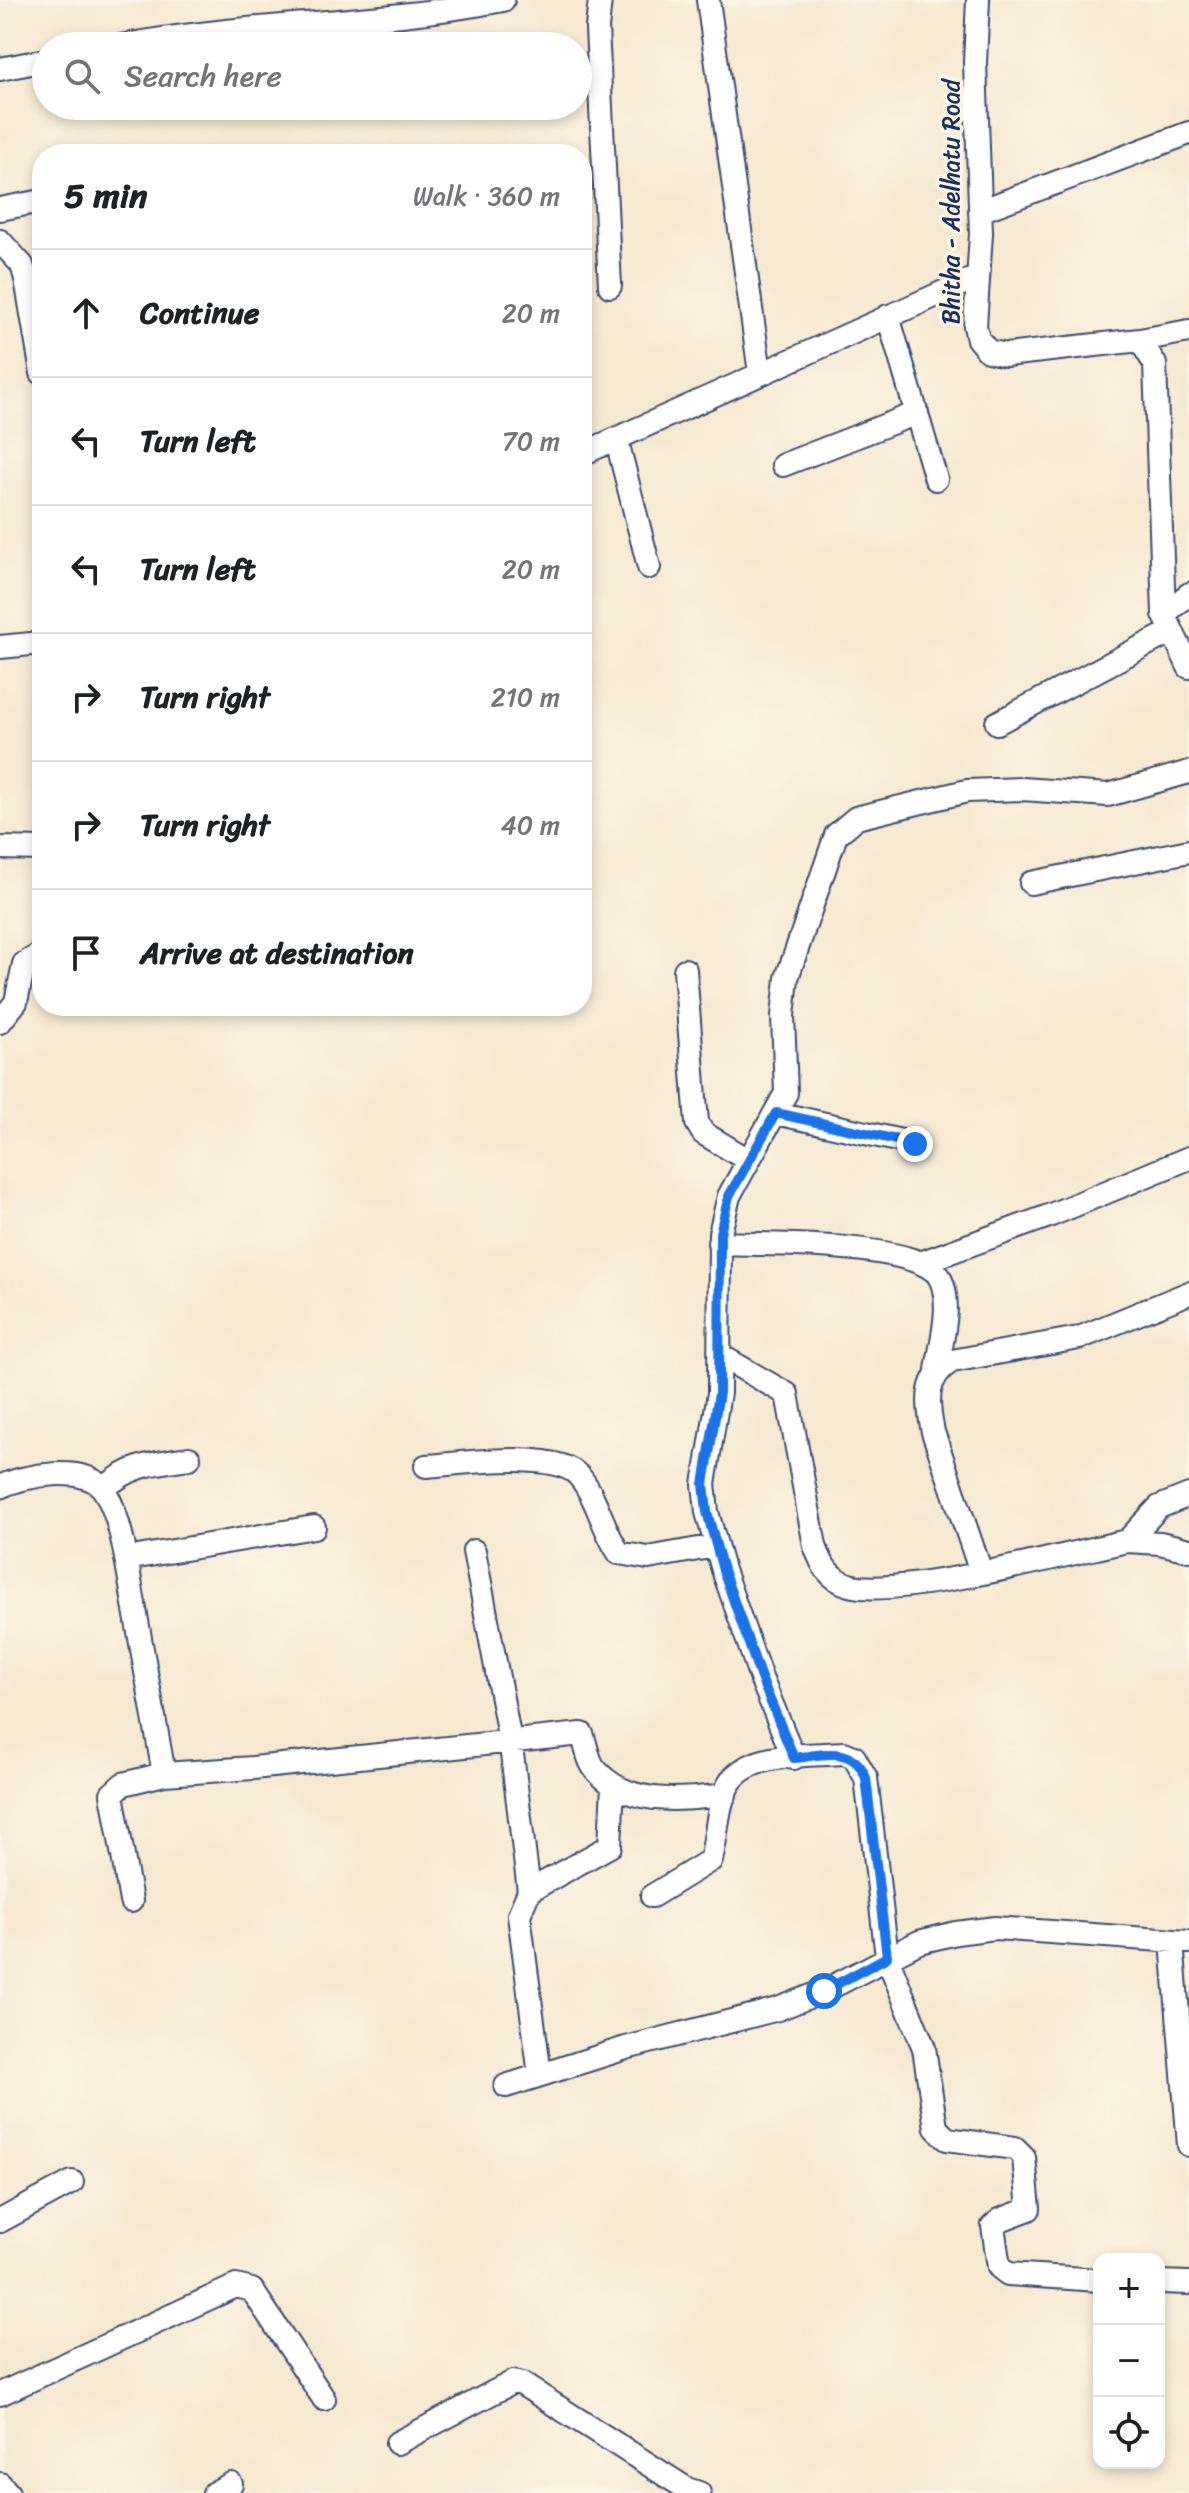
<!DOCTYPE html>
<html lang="en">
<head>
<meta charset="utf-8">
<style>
	:root { --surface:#fff; --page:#f2f2f2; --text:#202124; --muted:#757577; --line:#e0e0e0 }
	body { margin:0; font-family:Sriracha,sans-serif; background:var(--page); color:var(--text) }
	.controls { position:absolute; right:24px; bottom:24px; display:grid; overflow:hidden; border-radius:16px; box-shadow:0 4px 12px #0003 }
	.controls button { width:72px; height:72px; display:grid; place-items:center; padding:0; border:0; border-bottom:2px solid var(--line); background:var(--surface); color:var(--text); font:40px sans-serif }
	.stop { position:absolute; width:24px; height:24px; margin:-18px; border:6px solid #1a73e8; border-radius:50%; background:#fff }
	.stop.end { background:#1a73e8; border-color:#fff; box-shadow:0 2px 8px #0008 }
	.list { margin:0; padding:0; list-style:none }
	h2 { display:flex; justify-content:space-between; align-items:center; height:104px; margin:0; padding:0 32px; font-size:34px }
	h2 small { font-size:26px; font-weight:400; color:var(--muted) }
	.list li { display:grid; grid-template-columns:52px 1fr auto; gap:24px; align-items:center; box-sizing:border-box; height:128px; padding:0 32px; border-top:2px solid var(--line) }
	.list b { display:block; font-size:30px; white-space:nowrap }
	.list em { font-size:26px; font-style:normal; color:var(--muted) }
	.icon { flex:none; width:44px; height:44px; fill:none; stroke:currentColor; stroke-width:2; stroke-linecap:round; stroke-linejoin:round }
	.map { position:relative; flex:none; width:1189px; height:2493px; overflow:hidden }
	.search { position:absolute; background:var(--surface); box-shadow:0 4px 12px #0003; left:32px; top:32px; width:560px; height:88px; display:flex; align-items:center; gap:20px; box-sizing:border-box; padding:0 28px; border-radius:44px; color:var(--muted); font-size:30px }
	.panel { position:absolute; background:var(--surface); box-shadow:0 4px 12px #0003; left:32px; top:144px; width:560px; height:872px; border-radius:32px }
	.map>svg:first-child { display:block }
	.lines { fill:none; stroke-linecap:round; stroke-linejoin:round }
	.minor-casing { stroke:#3c4b6f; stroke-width:26 }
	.minor { stroke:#fff; stroke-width:22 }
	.route { stroke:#1a73e8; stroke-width:10 }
	.labels { text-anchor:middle; stroke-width:7; stroke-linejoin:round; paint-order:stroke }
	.street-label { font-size:24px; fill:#1b2f5e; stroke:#fcf5e5 }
</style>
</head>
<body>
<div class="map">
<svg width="1189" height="2493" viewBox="0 0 1189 2493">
	<rect width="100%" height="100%" fill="#fcf5e5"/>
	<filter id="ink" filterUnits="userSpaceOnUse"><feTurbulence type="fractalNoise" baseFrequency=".0125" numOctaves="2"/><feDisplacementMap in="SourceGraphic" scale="16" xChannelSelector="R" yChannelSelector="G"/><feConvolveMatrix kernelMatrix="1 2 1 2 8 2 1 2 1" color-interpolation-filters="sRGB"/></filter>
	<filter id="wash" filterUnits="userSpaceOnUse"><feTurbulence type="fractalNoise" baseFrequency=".006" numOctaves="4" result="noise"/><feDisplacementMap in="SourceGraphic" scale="32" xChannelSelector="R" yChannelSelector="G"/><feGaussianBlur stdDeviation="1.8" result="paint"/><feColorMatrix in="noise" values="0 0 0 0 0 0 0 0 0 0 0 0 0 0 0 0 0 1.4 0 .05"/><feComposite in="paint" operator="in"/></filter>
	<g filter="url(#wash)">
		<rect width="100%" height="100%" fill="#f6e9d1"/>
	</g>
	<g filter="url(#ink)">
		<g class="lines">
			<defs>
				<path id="minor" d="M600 0 597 28 610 286
					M708 0 760 373
					M978 0 975 62 981 234 975 326 978 339 988 351 1006 355 1140 340 1155 364 1164 614 1189 667
					M120 46C246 22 376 25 503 0
					M0 69 46 60
					M0 209 42 201
					M980 211 1189 133
					M0 241 22 265 26 279 42 373
					M888 316 936 479
					M1140 340 1189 331
					M617 441 649 567
					M582 454 977 277
					M783 465 917 413
					M1164 614 1189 594
					M0 647 42 643
					M997 723 1172 631
					M0 848 42 849
					M1031 883 1189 851
					M685 970 697 1123 703 1133 748 1160
					M0 1022 16 1002 24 964 42 953
					M776 1113 915 1144
					M719 1243C761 1245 921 1241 940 1278 953 1304 941 1342 937 1370
					M923 1262 1046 1217 1189 1158
					M721 1356 787 1394 815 1546C822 1565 828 1578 849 1585 896 1599 1072 1553 1127 1541L1160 1543 1189 1550
					M426 1466C460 1464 556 1449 579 1476 597 1497 603 1530 619 1553L648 1558 715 1546
					M0 1487C23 1475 87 1464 104 1490 122 1518 128 1571 134 1604 144 1660 154 1717 164 1774
					M104 1489C129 1465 155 1463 189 1458
					M1127 1541 1159 1507 1189 1495
					M474 1551 511 1746 529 1891
					M126 1559 314 1527
					M981 1572 933 1432C927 1404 924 1377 952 1361L1079 1338 1189 1293
					M794 1758 761 1678 723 1570 707 1512 704 1484 719 1393 720 1233 729 1196 786 1093 783 1016 787 978 836 835 856 818 967 791 1022 789 1108 795 1189 772
					M652 1896 711 1860C717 1838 717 1800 731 1781 753 1751 811 1756 844 1753L854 1757 866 1778 887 1957 924 2048 936 2128 947 2139 1015 2148 1024 2157 1029 2209 1000 2220 993 2226 999 2267 1008 2274 1099 2280
					M131 1901 112 1794 123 1784 164 1774 253 1768 582 1734C586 1744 588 1761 595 1769 627 1807 680 1800 725 1795
					M1172 1942 1189 2145
					M540 2075 519 1915 529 1891 610 1846 613 1785
					M506 2086 626 2048 778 2009 824 1991 919 1942 956 1933 995 1928 1189 1942
					M0 2221 72 2182
					M1159 2282 1189 2283
					M0 2394 236 2286 252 2290 324 2399
					M397 2443 513 2382 522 2384 687 2489 699 2493
					M0 2484 8 2493
					M214 2493 231 2484"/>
			</defs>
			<use href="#minor" class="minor-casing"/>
			<use href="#minor" class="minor"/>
		</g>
	</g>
	<g class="lines" filter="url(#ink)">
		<path class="route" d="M824 1991 887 1957 866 1778C854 1744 824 1755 794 1758L761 1678 723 1570 707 1512 704 1484 719 1393 720 1233 729 1196 776 1113 915 1144"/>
	</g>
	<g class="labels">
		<g class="street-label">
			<text transform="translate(951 202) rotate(-90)" y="8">Bhitha - Adelhatu Road</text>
		</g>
	</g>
</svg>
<div class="controls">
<button>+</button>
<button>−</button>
<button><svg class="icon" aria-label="locate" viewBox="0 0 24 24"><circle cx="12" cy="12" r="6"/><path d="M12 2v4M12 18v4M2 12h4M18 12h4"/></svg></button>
</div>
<div class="stop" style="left:824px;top:1991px"></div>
<div class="stop end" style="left:915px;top:1144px"></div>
<div class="search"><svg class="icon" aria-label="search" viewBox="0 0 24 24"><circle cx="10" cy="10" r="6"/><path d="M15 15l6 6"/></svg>Search here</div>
<section class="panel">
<h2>5 min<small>Walk · 360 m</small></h2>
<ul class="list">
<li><svg class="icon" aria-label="ahead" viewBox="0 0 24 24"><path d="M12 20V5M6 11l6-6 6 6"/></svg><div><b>Continue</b></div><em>20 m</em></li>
<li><svg class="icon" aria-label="left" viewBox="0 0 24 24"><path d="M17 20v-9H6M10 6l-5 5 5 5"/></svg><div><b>Turn left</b></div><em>70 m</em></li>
<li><svg class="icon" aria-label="left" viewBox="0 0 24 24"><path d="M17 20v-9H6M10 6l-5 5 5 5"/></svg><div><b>Turn left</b></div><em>20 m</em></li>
<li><svg class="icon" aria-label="right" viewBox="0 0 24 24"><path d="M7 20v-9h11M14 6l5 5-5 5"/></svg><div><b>Turn right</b></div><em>210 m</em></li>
<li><svg class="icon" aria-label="right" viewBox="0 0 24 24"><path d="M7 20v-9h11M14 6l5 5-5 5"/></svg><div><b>Turn right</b></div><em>40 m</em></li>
<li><svg class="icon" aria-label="arrive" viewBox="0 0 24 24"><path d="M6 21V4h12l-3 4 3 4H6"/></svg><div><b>Arrive at destination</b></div></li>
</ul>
</section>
</div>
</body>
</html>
